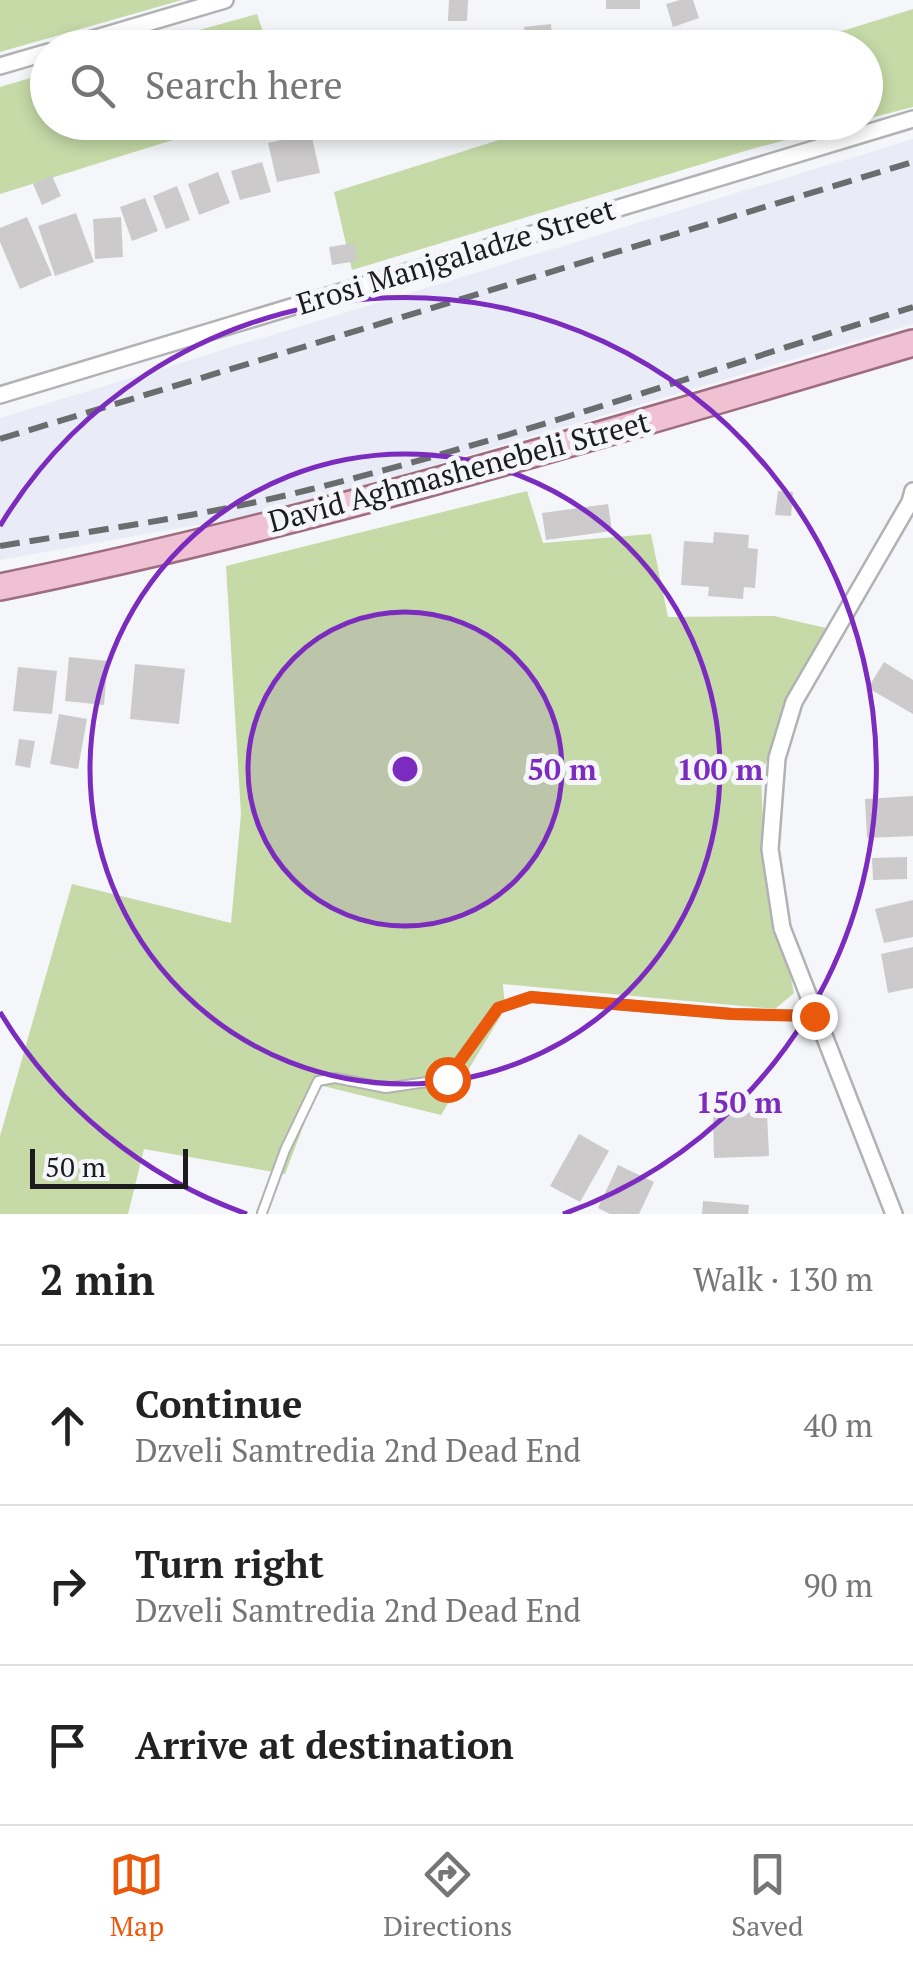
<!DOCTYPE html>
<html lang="en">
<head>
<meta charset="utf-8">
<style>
	:root { --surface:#fff; --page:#f2f2f2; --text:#222; --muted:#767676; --line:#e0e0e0; --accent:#ea580c }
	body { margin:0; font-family:"PT Serif",serif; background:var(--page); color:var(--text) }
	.scale { position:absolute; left:30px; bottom:25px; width:158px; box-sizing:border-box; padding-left:10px; border:5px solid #1c1c1e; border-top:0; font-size:28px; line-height:35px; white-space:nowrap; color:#1c1c1e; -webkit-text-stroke:8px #f5f6f9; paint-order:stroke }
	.stop { position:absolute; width:30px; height:30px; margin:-22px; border:8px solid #ea580c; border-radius:50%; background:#fff }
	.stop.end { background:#ea580c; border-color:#fff; box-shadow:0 2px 10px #0008 }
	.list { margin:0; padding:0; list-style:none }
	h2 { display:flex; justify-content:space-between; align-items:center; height:130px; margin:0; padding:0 40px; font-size:42px }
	h2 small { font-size:32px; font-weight:400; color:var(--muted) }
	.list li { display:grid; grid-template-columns:65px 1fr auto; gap:30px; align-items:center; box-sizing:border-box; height:160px; padding:0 40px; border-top:2px solid var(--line) }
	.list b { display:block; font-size:38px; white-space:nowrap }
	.list p { margin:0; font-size:32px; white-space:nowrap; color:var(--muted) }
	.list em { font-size:32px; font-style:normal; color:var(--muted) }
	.icon { flex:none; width:55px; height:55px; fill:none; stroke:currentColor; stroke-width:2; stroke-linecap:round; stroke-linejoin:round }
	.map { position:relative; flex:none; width:913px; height:1214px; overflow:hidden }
	.search { position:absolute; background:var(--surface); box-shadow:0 5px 15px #0003; left:30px; right:30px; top:30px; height:110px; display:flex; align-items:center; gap:25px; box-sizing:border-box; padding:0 35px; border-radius:55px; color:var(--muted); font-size:38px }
	.sheet { height:610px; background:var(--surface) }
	nav { display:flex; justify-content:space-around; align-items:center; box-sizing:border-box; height:140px; border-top:2px solid var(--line); background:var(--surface); font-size:28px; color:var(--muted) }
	nav a { display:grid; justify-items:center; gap:5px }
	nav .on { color:var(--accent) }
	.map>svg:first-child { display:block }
	.built { fill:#e9ebf6 }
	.green { fill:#c5daa7 }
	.building { fill:#cdcacc }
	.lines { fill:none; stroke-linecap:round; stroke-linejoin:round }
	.lane-casing { stroke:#b2b2b5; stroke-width:12 }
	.street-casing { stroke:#b2b2b5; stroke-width:20 }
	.primary-casing { stroke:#9f6d80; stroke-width:30 }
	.lane { stroke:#fff; stroke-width:8 }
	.street { stroke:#fff; stroke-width:15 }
	.primary { stroke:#f0c1d3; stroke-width:25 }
	.rail { stroke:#6b6c6e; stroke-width:6; stroke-dasharray:20 10; stroke-linecap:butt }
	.route { stroke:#ea580c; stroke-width:12 }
	.ring { fill:none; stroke:#7b2cbf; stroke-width:5 }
	.labels { text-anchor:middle; stroke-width:10; stroke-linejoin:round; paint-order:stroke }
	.street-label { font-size:30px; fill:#1c1c1e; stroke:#f5f6f9 }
	.centre { fill:#7b2cbf; stroke:#f5f6f9; stroke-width:5 }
	.ring-label { font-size:30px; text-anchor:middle; font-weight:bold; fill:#7b2cbf; stroke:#f5f6f9; stroke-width:10; stroke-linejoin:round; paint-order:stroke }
</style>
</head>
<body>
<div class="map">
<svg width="913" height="1214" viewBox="0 0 913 1214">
	<rect width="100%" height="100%" fill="#f5f6f9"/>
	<path class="built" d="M913 139V324L282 510 0 560V418Z"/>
	<path class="green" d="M0 0H182L0 52Z
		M913 9V107L866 119V48L791 47Z
		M257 14 268 47H138Z
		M47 73 48 122 227 123 0 194V87Z
		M553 123H853L755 148 352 270 334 192Z
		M527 491 543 543 651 534 668 617 774 616 826 628 799 679 761 775 764 850 794 993 775 1009 503 984 505 1009 441 1115 319 1085 285 1174 144 1149 128 1214H0V1136L72 884 231 923 241 814 226 566Z"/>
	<path class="building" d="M449 0H468L467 21H448Z
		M606 0H640V9H606Z
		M680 0H693L699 18 673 27 666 4Z
		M551 24 553 48H526L524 27Z
		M694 32 696 48H657L655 37Z
		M311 133 320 173 277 182 268 143Z
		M262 162 271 192 240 200 231 171Z
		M218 172 230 203 199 215 188 184Z
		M52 176 61 196 42 205 33 184Z
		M177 186 190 220 166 229 153 196Z
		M145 198 158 231 132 241 120 207Z
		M76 213 94 262 55 276 38 226Z
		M27 217 52 275 20 289 0 242V228Z
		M121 217 123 257 95 259 93 219Z
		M354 243 357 261 332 265 329 247Z
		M778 491 793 492 791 516 775 515Z
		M608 504 612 531 546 540 542 513Z
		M714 532 749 535 748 548 758 549 755 588 744 587 743 599 708 596 709 587 681 585 684 541 713 543Z
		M69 657 108 661 104 705 65 701Z
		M884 662 913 680V714L868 688Z
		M135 664 185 669 179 724 130 719Z
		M18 667 57 671 52 714 13 711Z
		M59 714 87 719 78 769 50 764Z
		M19 739 35 741 30 768 15 765Z
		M913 796V836L867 838 865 799Z
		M907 857V879L873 880 872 858Z
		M913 900V937L884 943 875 909Z
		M913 947V988L888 993 881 954Z
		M767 1112 769 1156 714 1158 713 1114Z
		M579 1134 609 1151 580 1202 550 1186Z
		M618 1165 654 1182 639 1214H610L598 1208Z
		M703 1201 749 1205 748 1214H702Z"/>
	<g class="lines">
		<defs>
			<path id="lane" d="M262 1213 285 1150 318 1081 335 1078 386 1088 447 1079 498 1008 531 997 732 1014 814 1016"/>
			<path id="street" d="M62 48 225 0
				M0 66 48 52
				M0 395 913 119
				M894 1214 782 928 770 849 777 758 794 702 910 502 913 491"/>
			<path id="primary" d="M0 587C309 524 611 432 913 343"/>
		</defs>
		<use href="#lane" class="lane-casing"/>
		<use href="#street" class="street-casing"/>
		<use href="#primary" class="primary-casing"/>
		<use href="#lane" class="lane"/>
		<use href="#street" class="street"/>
		<use href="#primary" class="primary"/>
		<path class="rail" d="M0 439 913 162
			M0 546C104 529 210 515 312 489 515 438 714 369 913 307"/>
	</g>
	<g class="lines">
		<path class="route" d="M447 1079 498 1008 531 997 732 1014 814 1016"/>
	</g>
	<circle cx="405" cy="769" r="157" fill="#7b2cbf" fill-opacity=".12"/>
	<g class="ring">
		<circle cx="405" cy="769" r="157"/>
		<circle cx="405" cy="769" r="315"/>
		<path d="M247 1214A472 472 0 0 1 0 1012M0 526A472 472 0 1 1 563 1214"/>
	</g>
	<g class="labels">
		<g class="street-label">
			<text transform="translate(456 257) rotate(-17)" y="10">Erosi Manjgaladze Street</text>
			<text transform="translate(459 472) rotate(-15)" y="10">David Aghmashenebeli Street</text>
		</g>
	</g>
	<circle cx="405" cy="769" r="15" class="centre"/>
	<g class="ring-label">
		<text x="562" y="780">50 m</text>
		<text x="720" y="780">100 m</text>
		<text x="739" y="1113">150 m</text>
	</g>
</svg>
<div class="scale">50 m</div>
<div class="stop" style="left:447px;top:1079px"></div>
<div class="stop end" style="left:814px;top:1016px"></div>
<div class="search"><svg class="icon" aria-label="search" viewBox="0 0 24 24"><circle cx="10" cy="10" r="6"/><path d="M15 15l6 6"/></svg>Search here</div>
</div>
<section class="sheet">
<h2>2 min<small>Walk · 130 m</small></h2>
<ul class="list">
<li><svg class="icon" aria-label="ahead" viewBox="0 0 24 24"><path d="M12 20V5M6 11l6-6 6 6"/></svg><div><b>Continue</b><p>Dzveli Samtredia 2nd Dead End</p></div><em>40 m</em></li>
<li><svg class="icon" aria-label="right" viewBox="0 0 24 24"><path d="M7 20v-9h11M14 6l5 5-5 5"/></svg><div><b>Turn right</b><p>Dzveli Samtredia 2nd Dead End</p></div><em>90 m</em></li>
<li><svg class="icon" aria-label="arrive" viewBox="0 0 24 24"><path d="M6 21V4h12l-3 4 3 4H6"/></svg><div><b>Arrive at destination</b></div></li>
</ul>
</section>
<nav>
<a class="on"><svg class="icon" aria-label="map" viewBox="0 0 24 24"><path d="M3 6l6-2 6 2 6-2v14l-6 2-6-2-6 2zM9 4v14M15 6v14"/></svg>Map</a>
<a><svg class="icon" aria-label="directions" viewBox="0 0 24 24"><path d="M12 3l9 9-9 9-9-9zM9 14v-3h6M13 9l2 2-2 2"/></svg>Directions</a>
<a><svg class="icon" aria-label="saved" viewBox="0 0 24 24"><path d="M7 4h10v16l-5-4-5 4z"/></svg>Saved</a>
</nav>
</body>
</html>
